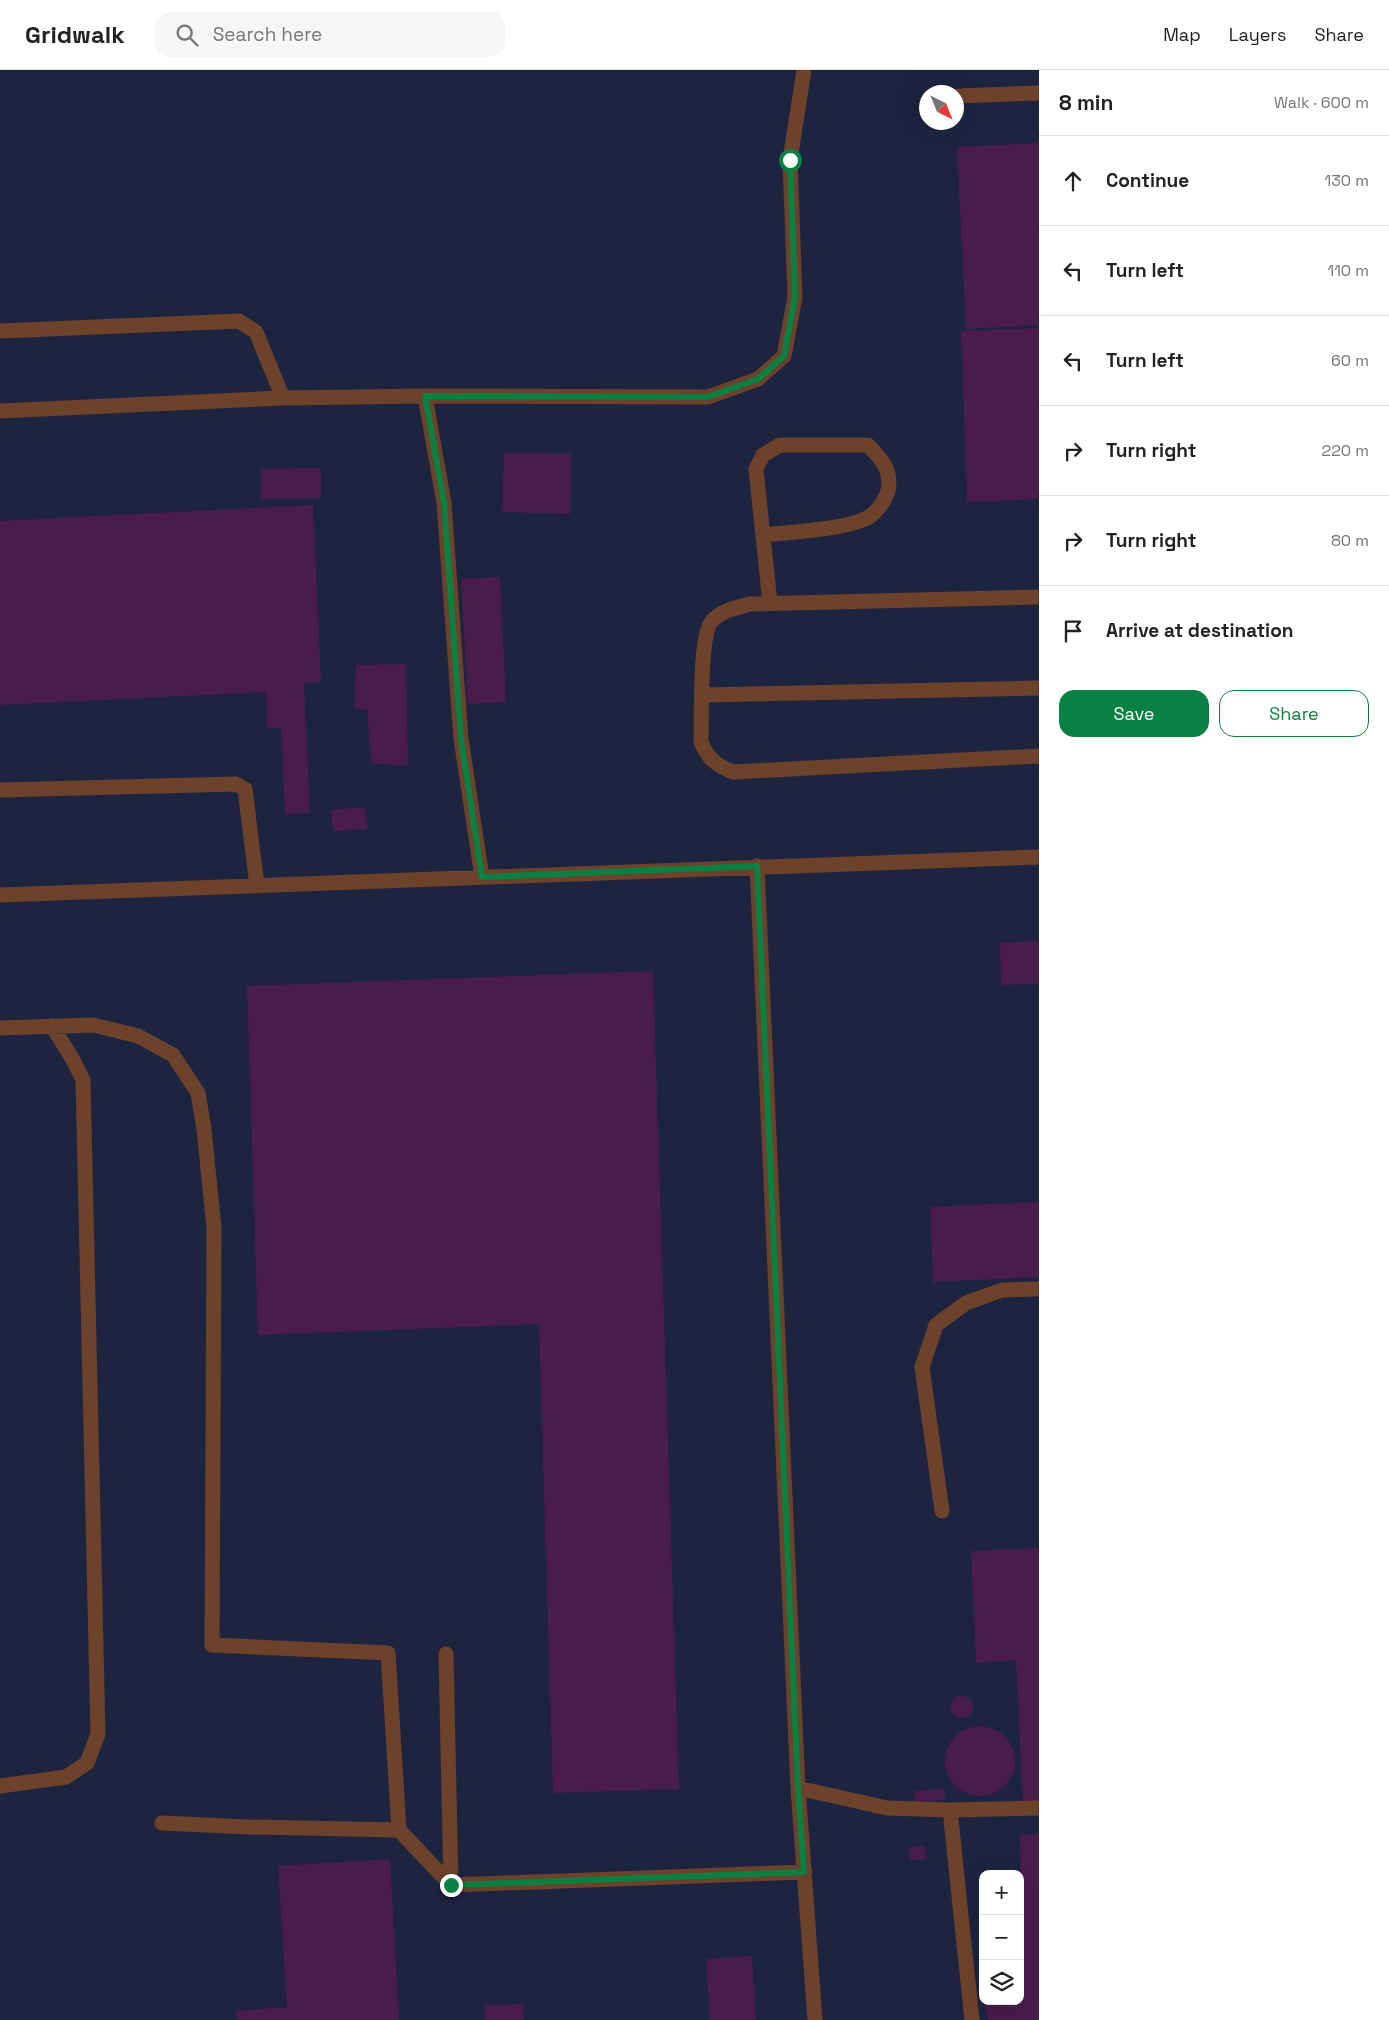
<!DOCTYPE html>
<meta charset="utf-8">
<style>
:root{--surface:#fff;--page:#f6f6f6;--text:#222;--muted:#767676;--line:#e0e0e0;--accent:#0b8043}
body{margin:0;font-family:"Space Grotesk",sans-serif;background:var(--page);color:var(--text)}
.controls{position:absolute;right:15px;bottom:15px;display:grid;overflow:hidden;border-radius:10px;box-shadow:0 5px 20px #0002}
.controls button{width:45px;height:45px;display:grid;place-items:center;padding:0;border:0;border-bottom:1px solid var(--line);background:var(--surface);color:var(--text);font:25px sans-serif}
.compass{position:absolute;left:919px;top:15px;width:45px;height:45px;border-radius:50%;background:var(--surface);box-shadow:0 5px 20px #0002;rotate:137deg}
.stop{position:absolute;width:15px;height:15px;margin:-11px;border:4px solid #0b8043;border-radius:50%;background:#fff}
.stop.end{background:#0b8043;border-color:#fff;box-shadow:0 1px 5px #0008}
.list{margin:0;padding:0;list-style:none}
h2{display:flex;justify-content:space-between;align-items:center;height:65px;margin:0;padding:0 20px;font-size:21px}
h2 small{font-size:16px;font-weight:400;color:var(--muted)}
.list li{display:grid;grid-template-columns:32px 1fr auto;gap:15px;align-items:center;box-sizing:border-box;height:90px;padding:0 20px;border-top:1px solid var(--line)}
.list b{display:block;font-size:19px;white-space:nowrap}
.list em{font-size:16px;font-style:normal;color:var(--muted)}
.actions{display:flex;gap:10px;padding:15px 20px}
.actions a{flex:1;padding:11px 0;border:1px solid var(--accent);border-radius:15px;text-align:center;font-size:18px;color:var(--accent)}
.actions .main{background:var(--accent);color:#fff}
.icon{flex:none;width:28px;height:28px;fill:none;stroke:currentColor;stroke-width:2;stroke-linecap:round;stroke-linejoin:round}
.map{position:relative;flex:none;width:1039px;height:1950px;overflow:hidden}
header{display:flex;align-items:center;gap:30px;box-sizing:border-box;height:70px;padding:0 25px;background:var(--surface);border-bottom:1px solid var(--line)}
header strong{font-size:24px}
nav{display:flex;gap:28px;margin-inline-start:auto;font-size:18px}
.search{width:350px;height:45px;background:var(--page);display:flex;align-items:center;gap:12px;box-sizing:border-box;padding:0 18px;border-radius:15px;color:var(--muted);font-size:19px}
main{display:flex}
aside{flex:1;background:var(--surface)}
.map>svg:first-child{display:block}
.built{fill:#1d2440;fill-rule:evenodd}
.building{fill:#491c4b}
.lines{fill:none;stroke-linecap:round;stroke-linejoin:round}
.minor{stroke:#6d422b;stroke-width:15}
.route{stroke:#0b8043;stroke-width:6}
</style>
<header>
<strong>Gridwalk</strong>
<div class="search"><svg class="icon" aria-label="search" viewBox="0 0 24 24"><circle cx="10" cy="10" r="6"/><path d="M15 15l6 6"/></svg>Search here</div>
<nav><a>Map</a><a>Layers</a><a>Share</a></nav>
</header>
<main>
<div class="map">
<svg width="1039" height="1950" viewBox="0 0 1039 1950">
<rect width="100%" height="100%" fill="#161b32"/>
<path class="built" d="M0 0H1039V1950H0ZM926 22H956V52H926ZM983 1804H1020V1931H983Z"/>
<path class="building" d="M1039 73V255L966 259 957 77Z
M1039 258V429L967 432 961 261Z
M504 383 571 384 570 444 502 442Z
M321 398V428L261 429V399Z
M313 435 321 612 304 613 310 743 285 744 281 658H267L266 622 0 635V451Z
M500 507 506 632 468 634 461 509Z
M406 594 408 696 371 693 367 640 354 638 356 595Z
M365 737 367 759 333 761 331 740Z
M1039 871V914L1001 915 1000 873Z
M653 901 679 1719 553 1723 539 1254 258 1265 247 916Z
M1039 1132V1207L933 1212 930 1137Z
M1039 1478V1735L1023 1736 1016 1590 976 1593 971 1481Z
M951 1637a11 11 0 1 1 22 0a11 11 0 1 1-22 0Z
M945 1691a35 35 0 1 1 70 0a35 35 0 1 1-70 0Z
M944 1719 945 1730 915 1732 914 1721Z
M1039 1764V1950H988L985 1931H1020V1901H1023L1020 1765Z
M925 1776 926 1789 910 1790 909 1777Z
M390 1789 399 1950H237L236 1941 287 1937 278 1796Z
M752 1886 756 1950H710L706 1889Z
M523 1934 524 1950H485V1936Z"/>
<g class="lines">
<path class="minor" d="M958 26 1039 23
M0 261 239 251 256 262 283 328
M425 326 708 327 758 309 784 286 795 227 790 90 804 0
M0 341 283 328 425 326 444 433 461 669 482 807
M763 465C791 462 840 460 865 449 875 445 885 431 888 421 892 399 882 390 868 375H780L763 385 756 399 770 533
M1039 527 750 534C736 538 722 540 712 551 699 564 702 650 701 672 708 689 716 695 733 702L1039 686
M703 625 1039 618
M0 720 236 714 245 719 257 816
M757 796 798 1718 815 1950
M0 825 1039 787
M0 958 93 955 138 966 173 985 198 1023 204 1059 214 1158 212 1575 388 1583 399 1760
M942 1441 922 1297 936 1255 966 1233 1002 1220 1039 1219
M446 1584 451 1815
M0 1716 66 1707 87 1693 98 1664 83 1010 72 988 52 956
M798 1718 887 1738 950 1740 1039 1738
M950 1740 972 1950
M162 1753 248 1757 399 1760 451 1815 805 1802"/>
</g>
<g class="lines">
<path class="route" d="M451 1815 804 1802 798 1718 757 796 482 807 461 669 444 433 425 326 708 327 758 309 784 286 795 227 790 90"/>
</g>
</svg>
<div class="controls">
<button>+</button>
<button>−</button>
<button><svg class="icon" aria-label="layers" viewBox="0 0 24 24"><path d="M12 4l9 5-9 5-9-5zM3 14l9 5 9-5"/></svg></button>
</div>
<svg class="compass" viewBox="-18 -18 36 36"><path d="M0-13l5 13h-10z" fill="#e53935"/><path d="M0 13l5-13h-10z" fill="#767676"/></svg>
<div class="stop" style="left:790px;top:90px"></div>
<div class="stop end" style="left:451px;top:1815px"></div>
</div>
<aside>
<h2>8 min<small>Walk · 600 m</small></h2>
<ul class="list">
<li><svg class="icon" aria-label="ahead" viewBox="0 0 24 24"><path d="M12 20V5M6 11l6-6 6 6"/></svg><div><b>Continue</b></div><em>130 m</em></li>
<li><svg class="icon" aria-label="left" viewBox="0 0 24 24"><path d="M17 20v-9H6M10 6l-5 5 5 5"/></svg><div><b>Turn left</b></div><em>110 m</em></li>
<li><svg class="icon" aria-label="left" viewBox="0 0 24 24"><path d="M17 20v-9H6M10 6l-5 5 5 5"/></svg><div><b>Turn left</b></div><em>60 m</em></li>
<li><svg class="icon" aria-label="right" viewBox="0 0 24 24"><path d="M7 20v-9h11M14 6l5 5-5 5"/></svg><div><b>Turn right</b></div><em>220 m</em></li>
<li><svg class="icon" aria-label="right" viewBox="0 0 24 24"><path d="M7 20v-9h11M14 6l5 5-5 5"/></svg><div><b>Turn right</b></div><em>80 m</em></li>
<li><svg class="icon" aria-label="arrive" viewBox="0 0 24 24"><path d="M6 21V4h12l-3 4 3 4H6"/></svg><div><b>Arrive at destination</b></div></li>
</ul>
<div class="actions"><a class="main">Save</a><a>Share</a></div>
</aside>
</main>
